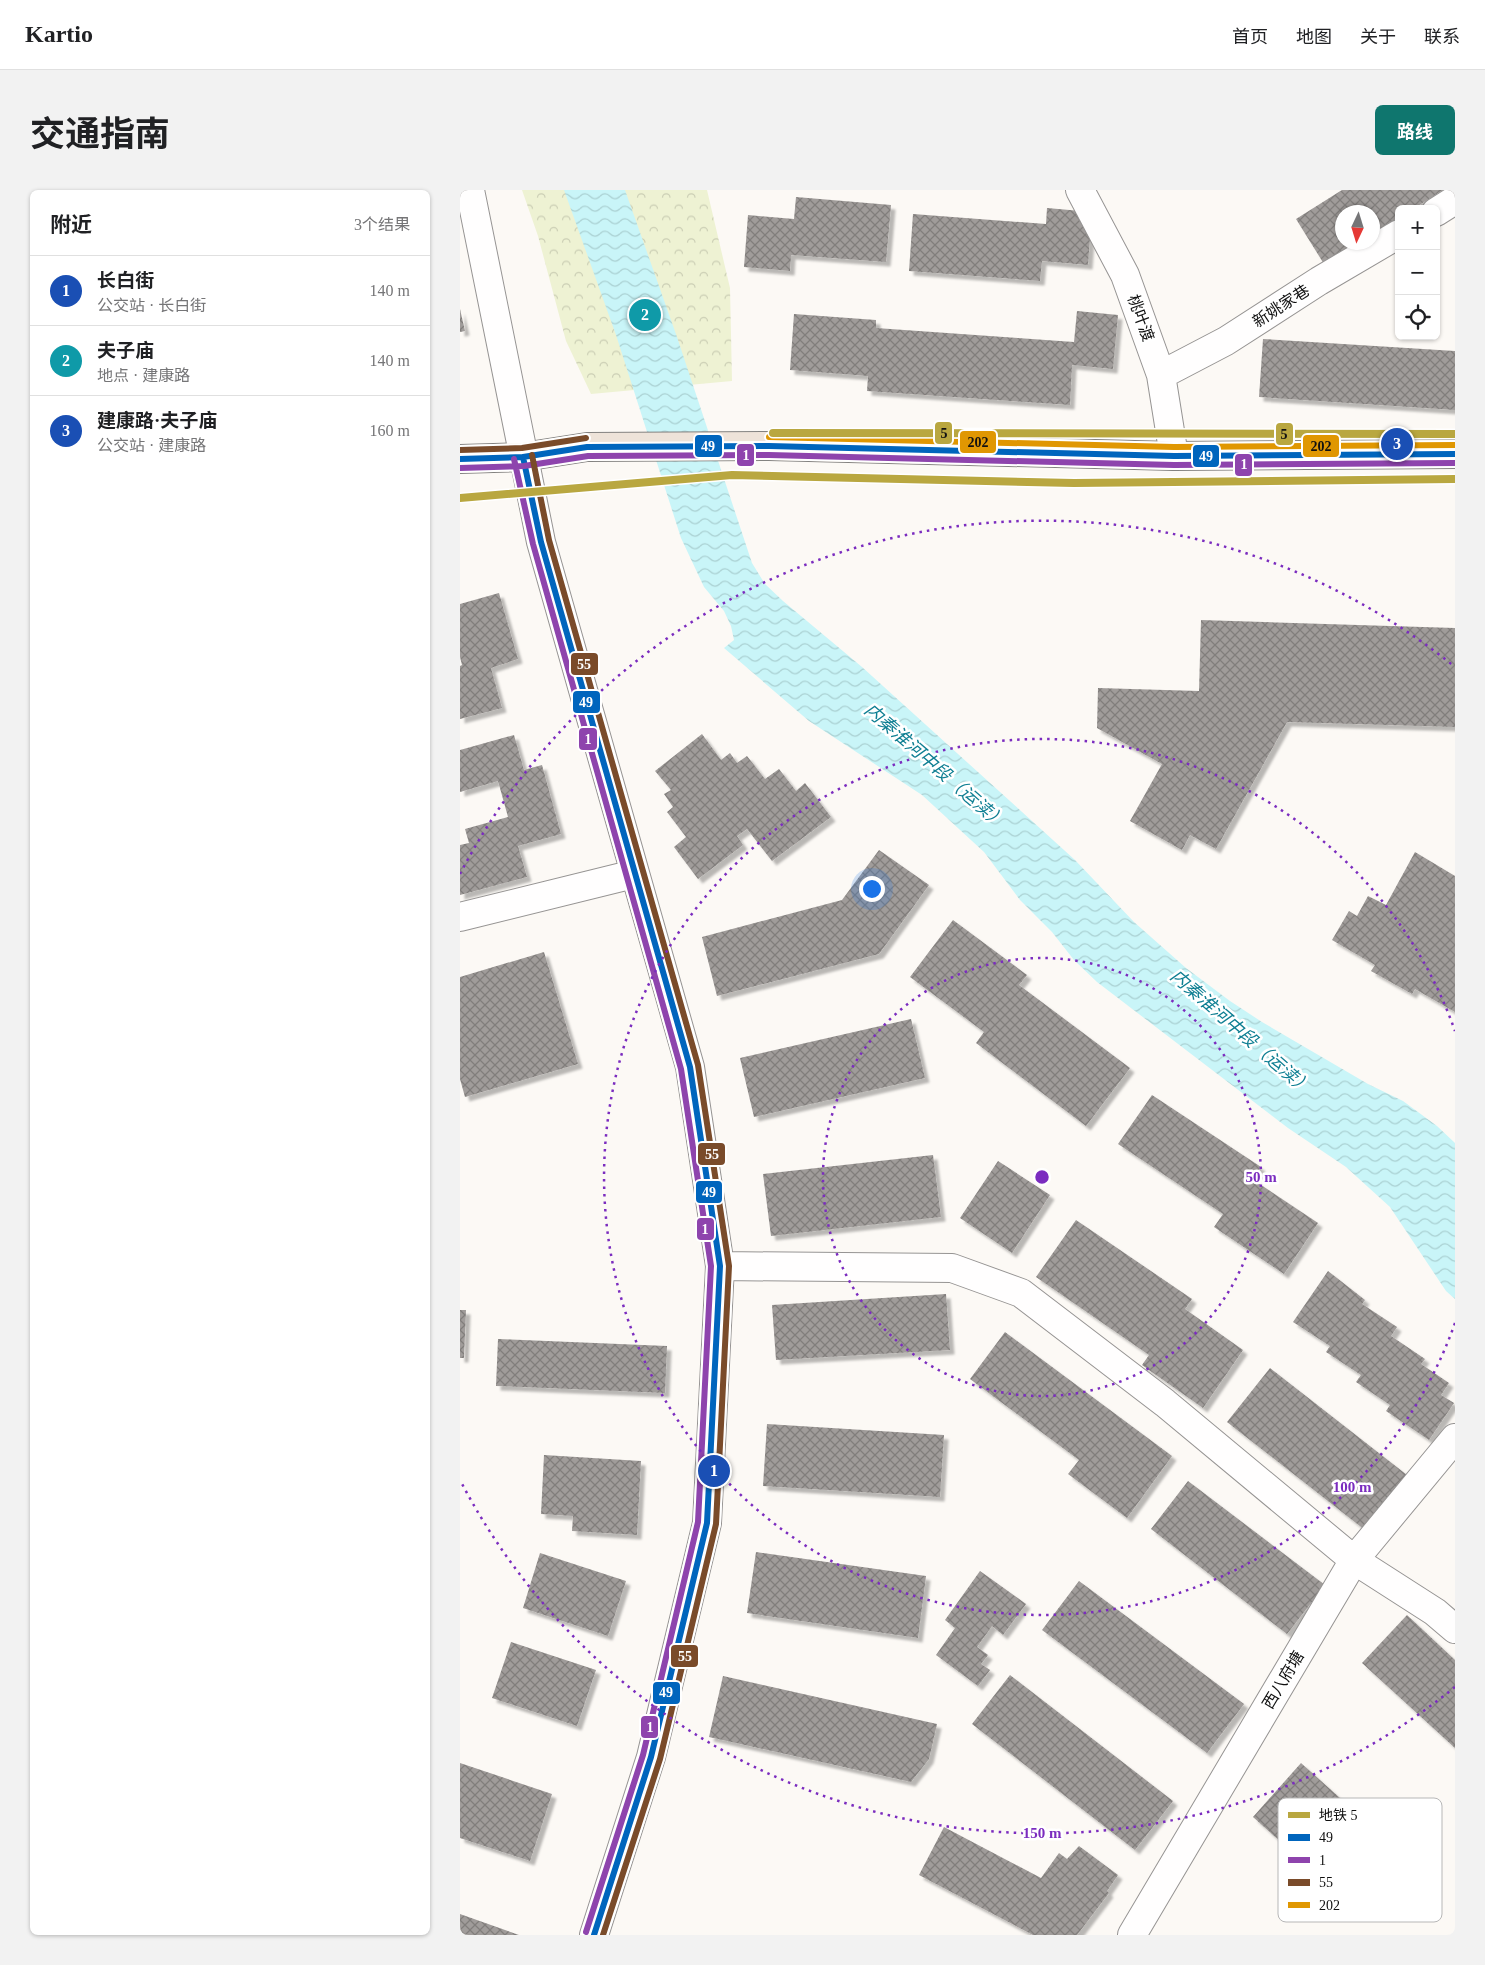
<!DOCTYPE html>
<html lang="zh">
<meta charset="utf-8">
<style>
:root{--surface:#fff;--page:#f2f2f2;--text:#202124;--muted:#757577;--line:#e0e0e0;--accent:#0f766e}
body{margin:0;font-family:"Times New Roman","Noto Sans SC",serif;background:var(--page);color:var(--text)}
.controls{position:absolute;right:15px;top:15px;display:grid;overflow:hidden;border-radius:8px;box-shadow:0 1px 4px #0004}
.controls button{width:45px;height:45px;display:grid;place-items:center;padding:0;border:0;border-bottom:1px solid var(--line);background:var(--surface);color:var(--text);font:25px sans-serif}
.compass{position:absolute;left:875px;top:15px;width:45px;height:45px;border-radius:50%;background:var(--surface);box-shadow:0 1px 4px #0004;rotate:184deg}
.you{position:absolute;left:411px;top:698px;width:18px;height:18px;margin:-12px;border:4px solid #fff;border-radius:50%;background:#1a73e8;box-shadow:0 0 0 8px #1a73e833}
.badge{display:grid;place-items:center;width:32px;height:32px;border-radius:50%;background:var(--accent);color:#fff;font-size:16px;font-weight:700}
.pin{position:absolute;translate:-50% -50%;border:2px solid #fff;box-shadow:0 1px 5px #0006}
.list{margin:0;padding:0;list-style:none}
h2{display:flex;justify-content:space-between;align-items:center;height:65px;margin:0;padding:0 20px;font-size:21px}
h2 small{font-size:16px;font-weight:400;color:var(--muted)}
.list li{display:grid;grid-template-columns:32px 1fr auto;gap:15px;align-items:center;box-sizing:border-box;height:70px;padding:0 20px;border-top:1px solid var(--line)}
.list b{display:block;font-size:19px;white-space:nowrap}
.list p{margin:0;font-size:16px;white-space:nowrap;color:var(--muted)}
.list em{font-size:16px;font-style:normal;color:var(--muted)}
.icon{flex:none;width:28px;height:28px;fill:none;stroke:currentColor;stroke-width:2;stroke-linecap:round;stroke-linejoin:round}
.map{position:relative;flex:none;width:995px;height:1745px;overflow:hidden;border-radius:8px}
header{display:flex;align-items:center;gap:30px;box-sizing:border-box;height:70px;padding:0 25px;background:var(--surface);border-bottom:1px solid var(--line)}
header strong{font-size:24px}
nav{display:flex;gap:28px;margin-inline-start:auto;font-size:18px}
.intro{display:flex;align-items:center;justify-content:space-between;box-sizing:border-box;height:120px;padding:0 30px}
h1{margin:0;font-size:35px}
.button{padding:12px 22px;border-radius:8px;background:var(--accent);color:#fff;font-size:18px;font-weight:700}
main{display:flex;gap:30px;padding:0 30px}
aside{flex:1;background:var(--surface);border-radius:8px;box-shadow:0 1px 4px #0004}
.map>svg:first-child{display:block}
.park{fill:url(#park-crowns)}
.water{fill:url(#water-waves)}
.building{fill:url(#building-cross-hatch);filter:url(#shadow)}
.lines{fill:none;stroke-linecap:round;stroke-linejoin:round}
.minor-casing{stroke:#969493;stroke-width:30}
.major-casing{stroke:#838280;stroke-width:30}
.minor{stroke:#fffefe;stroke-width:28}
.major{stroke:#eee3d9;stroke-width:28}
.bus-1-casing{stroke:#fff;stroke-width:10}
.bus-2-casing{stroke:#fff;stroke-width:10}
.bus-3-casing{stroke:#fff;stroke-width:10}
.bus-4-casing{stroke:#fff;stroke-width:10}
.bus-1{stroke:#0065bd;stroke-width:6}
.bus-2{stroke:#8e44ad;stroke-width:6}
.bus-3{stroke:#7a4b2a;stroke-width:6}
.bus-4{stroke:#e09702;stroke-width:6}
.metro-1-casing{stroke:#fff;stroke-width:11}
.metro-1{stroke:#b9a740;stroke-width:8}
.ring{fill:none;stroke:#7b2cbf;stroke-width:2.5;stroke-dasharray:2.5 5}
.labels{text-anchor:middle;dominant-baseline:central;stroke-width:5;stroke-linejoin:round;paint-order:stroke}
.street-label{font-size:16px;fill:#0f0f0f;stroke:#fff}
.water-label{font-size:18px;font-style:italic;fill:#0f7f93;stroke:#fff}
.key{fill:#fff;stroke:#b7b7b7;stroke-width:1}
.key-label{font-size:14px;fill:#0f0f0f}
.centre{fill:#7b2cbf;stroke:#fff;stroke-width:2.5}
.ring-label{font-size:15px;text-anchor:middle;font-weight:bold;fill:#7b2cbf;stroke:#fff;stroke-width:5;stroke-linejoin:round;paint-order:stroke}
.line-badge{stroke:#fff;stroke-width:2}
.badge-label{font-size:14px;text-anchor:middle;font-weight:bold;fill:#fff}
.pale-badge-label{font-size:14px;text-anchor:middle;font-weight:bold;fill:#111}
</style>
<header>
<strong>Kartio</strong>
<nav><a>首页</a><a>地图</a><a>关于</a><a>联系</a></nav>
</header>
<div class="intro"><h1>交通指南</h1><a class="button">路线</a></div>
<main>
<aside>
<h2>附近<small>3个结果</small></h2>
<ul class="list">
<li><span class="badge" style="background:#1a4fb4">1</span><div><b>长白街</b><p>公交站 · 长白街</p></div><em>140 m</em></li>
<li><span class="badge" style="background:#0f9aa8">2</span><div><b>夫子庙</b><p>地点 · 建康路</p></div><em>140 m</em></li>
<li><span class="badge" style="background:#1a4fb4">3</span><div><b>建康路·夫子庙</b><p>公交站 · 建康路</p></div><em>160 m</em></li>
</ul>
</aside>
<div class="map">
<svg width="995" height="1745" viewBox="0 0 995 1745">
<defs>
<pattern id="park-crowns" width="20" height="18" patternUnits="userSpaceOnUse" patternTransform="scale(1.25)"><rect width="20" height="18" fill="#eef2d3"/><path d="M2 6a3 3 0 1 1 6 0M12 15a3 3 0 1 1 6 0" fill="none" stroke="#cbceb4"/></pattern>
<pattern id="water-waves" width="16" height="10" patternUnits="userSpaceOnUse" patternTransform="scale(1.25)"><rect width="16" height="10" fill="#c9f5f8"/><path d="M0 5q4-4 8 0t8 0" fill="none" stroke="#abd1d3"/></pattern>
<pattern id="building-cross-hatch" width="8" height="8" patternUnits="userSpaceOnUse" patternTransform="scale(1.25)"><rect width="8" height="8" fill="#a09c9a"/><path d="M0 0l8 8M0 8l8-8" fill="none" stroke="#817e7c"/></pattern>
<filter id="shadow"><feDropShadow dx="4.5" dy="4.5" stdDeviation="1" flood-color="#0004"/></filter>
</defs>
<rect width="100%" height="100%" fill="#fcf9f5"/>
<path class="park" d="M62 0H247L270 98 272 191 131 204 106 151 78 46Z"/>
<path class="water" d="M104 0H165L217 147 292 373 305 394 323 411 402 477 615 670 674 732 726 778 770 811 802 832 908 894 943 911 977 936 995 953V1109L986 1101 930 1017 886 977 828 938 637 792 614 770 592 742 560 710 524 662 462 605 349 531 264 458 274 450 271 436 264 421 244 397 221 348 156 145Z"/>
<path class="building" d="M882 0H983L953 19H939V27L912 44V22H882V52H899L864 74 836 29Z
M336 7 431 15 426 72 331 65 330 81 284 77 288 25 334 29Z
M587 18 632 22 628 75 582 71 580 91 449 81 453 24 586 34Z
M0 119 5 141 0 142Z
M617 121 658 125 653 179 612 175 610 215 407 201 408 186 330 180 334 124 416 130V138L614 152Z
M803 149 995 161V220L799 207Z
M39 403 58 469 31 478 42 518 0 529V476L2 475 0 467V414Z
M741 430 995 438V537L827 532 756 659 730 645 722 660 670 631 702 574 637 538 638 498 739 501Z
M242 544 261 570 270 563 277 573 287 566 305 589 319 579 336 601 345 593 371 627 312 671 287 639 277 646 283 655 238 689 214 657 226 647 207 622 213 617 204 604 211 600 195 581Z
M54 545 64 580 82 575 101 644 58 656 67 687 0 705V655L9 653 5 639 48 627 38 591 0 602V560Z
M419 660 469 695 419 764 257 806 242 747 382 710Z
M955 662 995 686V822L955 799 952 804 911 781 915 775 872 750 889 721 897 726 908 706 926 715Z
M493 730 567 785 559 795 670 878 626 936 516 853 524 842 450 787Z
M84 762 118 874 5 907 0 889V787Z
M451 829 465 888 294 927 280 868Z
M692 905 801 977 792 989 858 1033 824 1084 754 1037 763 1024 658 954Z
M473 965 481 1027 311 1046 303 984Z
M538 971 590 1005 552 1063 500 1028Z
M616 1030 732 1109 725 1119 783 1160 743 1218 682 1175 689 1165 576 1087Z
M868 1081 905 1110 902 1114 937 1137 931 1146 965 1169 961 1174 989 1193 981 1205 994 1213 969 1250 926 1221 930 1215 896 1192 901 1185 866 1162 870 1156 833 1132Z
M486 1104 490 1160 316 1170 312 1115Z
M0 1120H6L4 1168H0Z
M545 1142 712 1266 667 1328 608 1284 619 1270 510 1189Z
M38 1149 207 1156 205 1203 36 1196Z
M810 1178 947 1285 905 1340 767 1232Z
M307 1234 484 1245 480 1307 303 1296Z
M84 1265 181 1271 177 1345 112 1341 113 1326 81 1324Z
M728 1291 865 1395 827 1444 691 1339Z
M296 1362 466 1386 458 1448 287 1423Z
M80 1363 166 1391 148 1446 63 1418Z
M520 1381 566 1414 543 1445 532 1436 517 1457 528 1465 521 1474 530 1480 518 1496 476 1465 495 1438 485 1430Z
M619 1391 784 1514 747 1563 582 1440Z
M947 1425 995 1470V1558L902 1473Z
M51 1452 136 1480 117 1536 32 1508Z
M550 1485 713 1611 675 1660 512 1534Z
M263 1486 477 1534 469 1569 451 1592 249 1547Z
M0 1573 92 1604 70 1671 0 1648Z
M841 1573 948 1669 900 1723 793 1627Z
M484 1637 581 1688 599 1663 607 1669 619 1656 658 1685 647 1701 649 1703 617 1745H573L459 1685Z
M0 1724 59 1745H0Z"/>
<g class="lines">
<defs>
<path id="minor" d="M10 0 81 352 230 877 260 1076 247 1333 191 1567 134 1745
M620 0 665 85 701 185 714 266
M976 22 995 10
M701 185 766 151 859 91 939 44
M0 727 174 684
M260 1076 492 1078 561 1103 705 1213 894 1370 975 1422 995 1439
M672 1745 894 1370 995 1248"/>
<path id="major" d="M0 269 63 267 127 257 309 256 714 266 995 264"/>
</defs>
<use href="#minor" class="minor-casing"/>
<use href="#major" class="major-casing"/>
<use href="#minor" class="minor"/>
<use href="#major" class="major"/>
<defs>
<path id="bus-1" d="M63 267 81 352 230 877 260 1076 247 1333 191 1567 134 1745
M0 269 63 267 127 257 309 256 714 266 995 264"/>
<path id="bus-2" d="M54 269 73 354 221 879 251 1076 238 1332 183 1565 126 1742
M0 278 64 276 128 266 309 265 714 275 995 273"/>
<path id="bus-3" d="M0 260 62 258 126 248
M72 265 89 350 238 875 269 1076 256 1334 200 1569 143 1745"/>
<path id="bus-4" d="M309 247 714 257 995 255"/>
</defs>
<use href="#bus-1" class="bus-1-casing"/>
<use href="#bus-2" class="bus-2-casing"/>
<use href="#bus-3" class="bus-3-casing"/>
<use href="#bus-4" class="bus-4-casing"/>
<use href="#bus-1" class="bus-1"/>
<use href="#bus-2" class="bus-2"/>
<use href="#bus-3" class="bus-3"/>
<use href="#bus-4" class="bus-4"/>
<defs>
<path id="metro-1" d="M313 243 995 244
M0 308 272 285 614 293 995 289"/>
</defs>
<use href="#metro-1" class="metro-1-casing"/>
<use href="#metro-1" class="metro-1"/>
</g>
<g class="ring">
<circle cx="582" cy="987" r="219"/>
<path d="M995 1133A438 438 0 1 1 995 841"/>
<path d="M995 1497A656 656 0 0 1 0 1290M0 684A656 656 0 0 1 995 477"/>
</g>
<g class="labels">
<g class="street-label">
<text transform="translate(821 116) rotate(-33)">新姚家巷</text>
<text transform="translate(681 128) rotate(70)">桃叶渡</text>
<text transform="translate(823 1490) rotate(-59)">西八府塘</text>
</g>
<g class="water-label">
<text transform="translate(475 576) rotate(41)">内秦淮河中段（运渎）</text>
<text transform="translate(781 842) rotate(41)">内秦淮河中段（运渎）</text>
</g>
</g>
<rect x="818" y="1608" width="164" height="124" rx="8" class="key"/>
<rect x="828" y="1622" width="22" height="6" fill="#b9a740"/>
<rect x="828" y="1644" width="22" height="7" fill="#0065bd"/>
<rect x="828" y="1667" width="22" height="6" fill="#8e44ad"/>
<rect x="828" y="1689" width="22" height="7" fill="#7a4b2a"/>
<rect x="828" y="1712" width="22" height="6" fill="#e09702"/>
<g class="key-label">
<text x="859" y="1630">地铁 5</text>
<text x="859" y="1652">49</text>
<text x="859" y="1675">1</text>
<text x="859" y="1697">55</text>
<text x="859" y="1720">202</text>
</g>
<circle cx="582" cy="987" r="8" class="centre"/>
<g class="ring-label">
<text x="801" y="992">50 m</text>
<text x="892" y="1302">100 m</text>
<text x="582" y="1648">150 m</text>
</g>
<g class="line-badge">
<rect x="474" y="231" width="19" height="24" rx="5" fill="#b9a740"/>
<rect x="815" y="232" width="19" height="24" rx="5" fill="#b9a740"/>
<rect x="499" y="240" width="38" height="24" rx="5" fill="#e09702"/>
<rect x="842" y="244" width="38" height="24" rx="5" fill="#e09702"/>
<rect x="234" y="244" width="29" height="24" rx="5" fill="#0065bd"/>
<rect x="276" y="253" width="19" height="24" rx="5" fill="#8e44ad"/>
<rect x="732" y="254" width="28" height="24" rx="5" fill="#0065bd"/>
<rect x="774" y="263" width="19" height="24" rx="5" fill="#8e44ad"/>
<rect x="110" y="462" width="29" height="24" rx="5" fill="#7a4b2a"/>
<rect x="112" y="500" width="29" height="24" rx="5" fill="#0065bd"/>
<rect x="118" y="537" width="20" height="24" rx="5" fill="#8e44ad"/>
<rect x="237" y="952" width="29" height="24" rx="5" fill="#7a4b2a"/>
<rect x="235" y="990" width="28" height="24" rx="5" fill="#0065bd"/>
<rect x="236" y="1027" width="19" height="24" rx="5" fill="#8e44ad"/>
<rect x="210" y="1454" width="29" height="24" rx="5" fill="#7a4b2a"/>
<rect x="192" y="1491" width="29" height="24" rx="5" fill="#0065bd"/>
<rect x="180" y="1525" width="19" height="24" rx="5" fill="#8e44ad"/>
</g>
<g class="badge-label">
<text x="248" y="261">49</text>
<text x="286" y="270">1</text>
<text x="746" y="271">49</text>
<text x="784" y="279">1</text>
<text x="124" y="479">55</text>
<text x="126" y="517">49</text>
<text x="128" y="554">1</text>
<text x="252" y="969">55</text>
<text x="249" y="1007">49</text>
<text x="245" y="1044">1</text>
<text x="225" y="1471">55</text>
<text x="206" y="1507">49</text>
<text x="190" y="1542">1</text>
</g>
<g class="pale-badge-label">
<text x="484" y="248">5</text>
<text x="824" y="249">5</text>
<text x="518" y="257">202</text>
<text x="861" y="261">202</text>
</g>
</svg>
<div class="controls">
<button>+</button>
<button>−</button>
<button><svg class="icon" aria-label="locate" viewBox="0 0 24 24"><circle cx="12" cy="12" r="6"/><path d="M12 2v4M12 18v4M2 12h4M18 12h4"/></svg></button>
</div>
<svg class="compass" viewBox="-18 -18 36 36"><path d="M0-13l5 13h-10z" fill="#e53935"/><path d="M0 13l5-13h-10z" fill="#757577"/></svg>
<div class="you"></div>
<div class="pin badge" style="left:254px;top:1281px;background:#1a4fb4">1</div>
<div class="pin badge" style="left:185px;top:125px;background:#0f9aa8">2</div>
<div class="pin badge" style="left:937px;top:254px;background:#1a4fb4">3</div>
</div>
</main>
